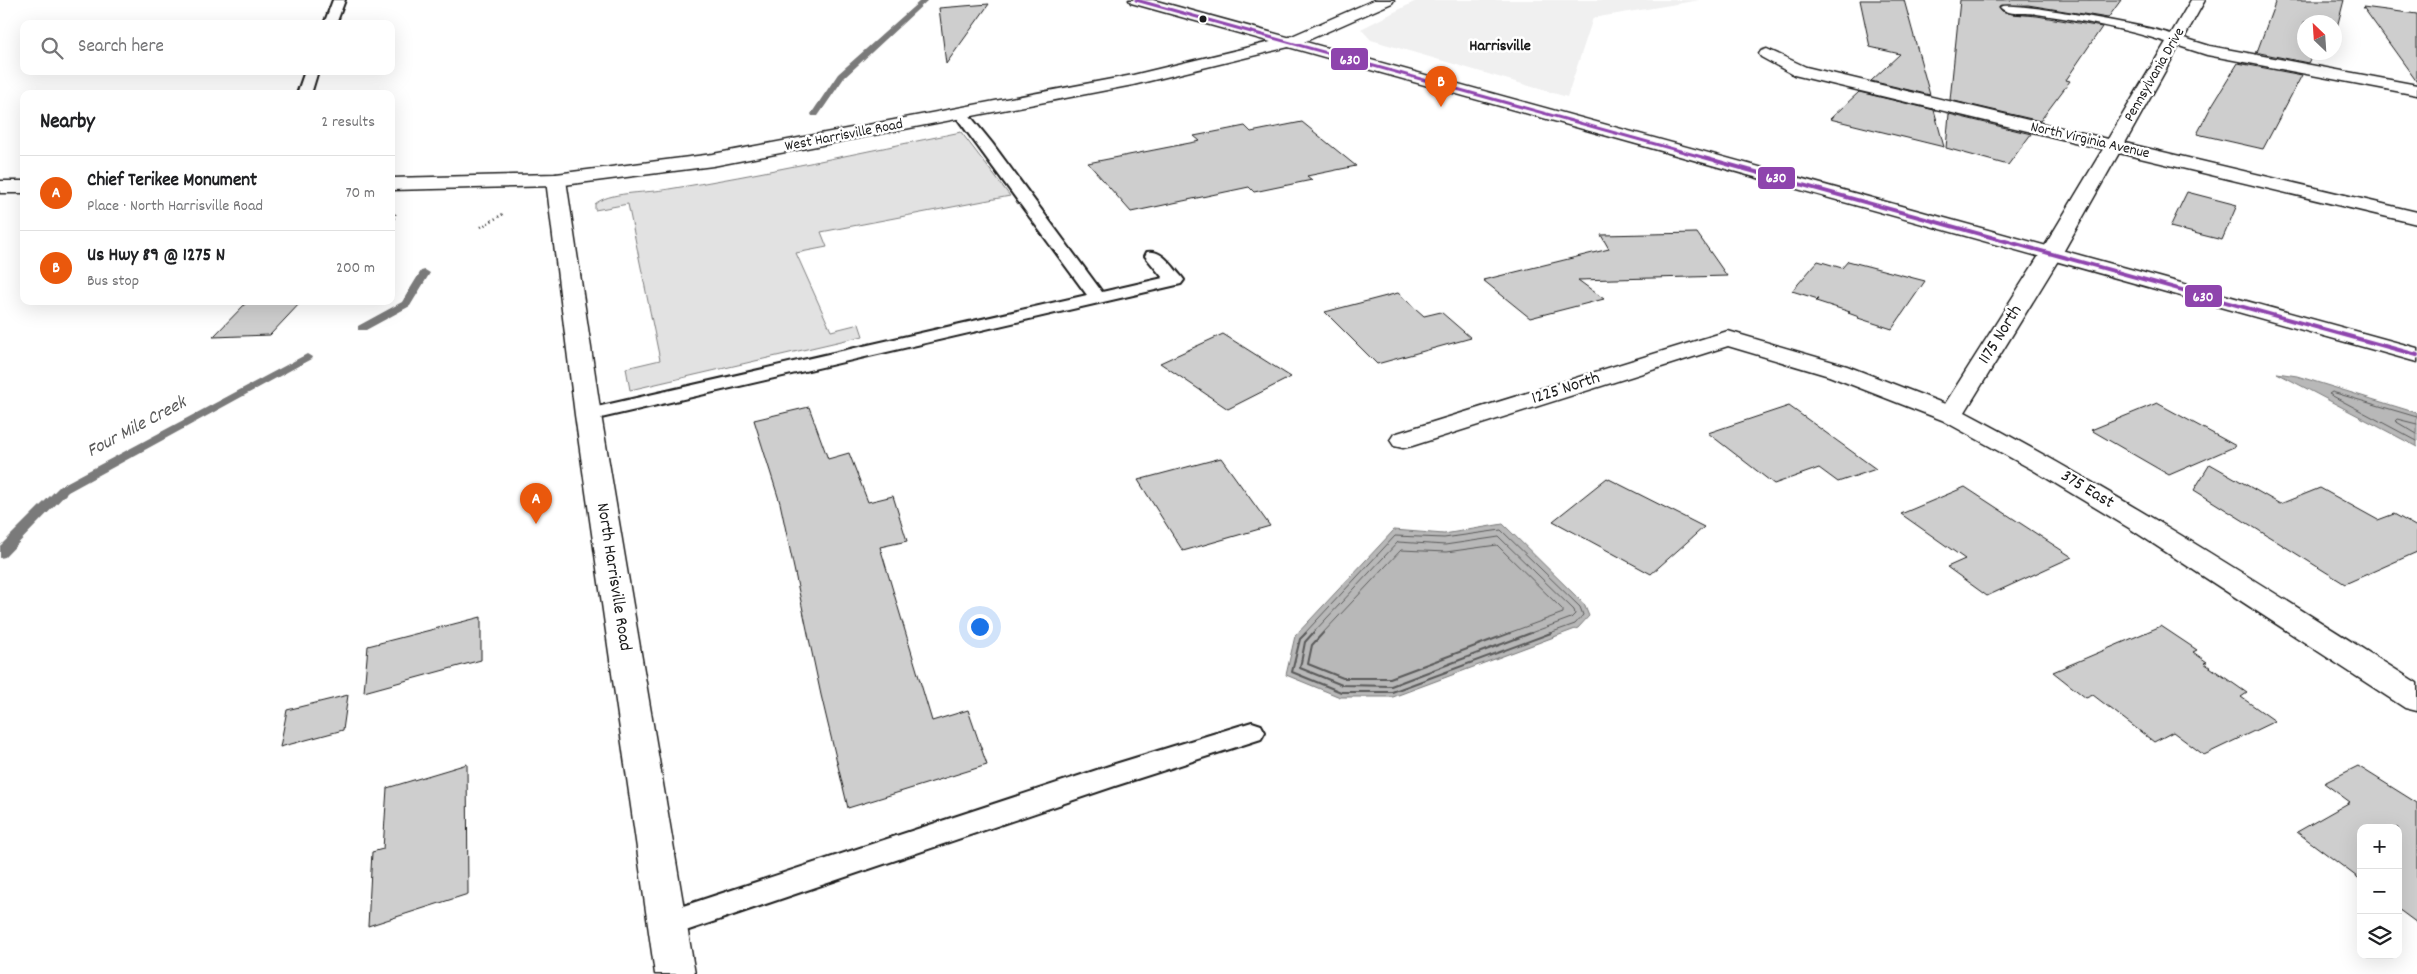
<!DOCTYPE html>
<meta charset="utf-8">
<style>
:root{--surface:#fff;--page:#f2f2f2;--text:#202124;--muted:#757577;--line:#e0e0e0;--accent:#ea580c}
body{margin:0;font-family:Dekko,sans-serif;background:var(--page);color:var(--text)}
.controls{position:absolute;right:15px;bottom:15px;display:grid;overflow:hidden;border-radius:10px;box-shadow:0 5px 20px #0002}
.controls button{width:45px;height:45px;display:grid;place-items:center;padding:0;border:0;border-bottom:1px solid var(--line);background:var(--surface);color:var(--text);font:25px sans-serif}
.compass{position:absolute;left:2297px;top:15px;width:45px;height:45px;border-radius:50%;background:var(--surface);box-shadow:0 5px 20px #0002;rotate:335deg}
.you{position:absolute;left:979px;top:626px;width:18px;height:18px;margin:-12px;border:4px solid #fff;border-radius:50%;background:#1a73e8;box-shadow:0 0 0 8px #1a73e833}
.badge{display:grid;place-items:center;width:32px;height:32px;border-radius:50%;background:var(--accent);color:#fff;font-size:16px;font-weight:700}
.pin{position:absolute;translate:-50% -41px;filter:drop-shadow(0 1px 2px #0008)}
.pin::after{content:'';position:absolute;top:26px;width:18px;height:15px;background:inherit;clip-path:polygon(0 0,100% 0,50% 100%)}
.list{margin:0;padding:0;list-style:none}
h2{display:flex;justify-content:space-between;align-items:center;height:65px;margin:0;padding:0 20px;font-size:21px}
h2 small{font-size:16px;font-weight:400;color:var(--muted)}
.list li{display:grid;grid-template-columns:32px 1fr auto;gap:15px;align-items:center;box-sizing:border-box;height:75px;padding:0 20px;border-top:1px solid var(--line)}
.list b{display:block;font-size:19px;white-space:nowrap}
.list p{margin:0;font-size:16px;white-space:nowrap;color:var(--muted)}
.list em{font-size:16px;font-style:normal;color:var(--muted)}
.icon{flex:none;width:28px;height:28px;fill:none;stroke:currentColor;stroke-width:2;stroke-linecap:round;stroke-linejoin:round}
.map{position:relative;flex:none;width:2417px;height:974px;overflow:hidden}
.search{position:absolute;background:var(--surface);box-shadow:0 5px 20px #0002;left:20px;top:20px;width:375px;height:55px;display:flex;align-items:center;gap:12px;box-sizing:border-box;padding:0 18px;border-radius:10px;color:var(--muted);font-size:19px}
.panel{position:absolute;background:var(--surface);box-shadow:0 5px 20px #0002;left:20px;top:90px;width:375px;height:215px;border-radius:10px}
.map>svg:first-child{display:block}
.built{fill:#f0f0f0}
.green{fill:#e2e2e2;stroke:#7f7f7f}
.water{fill:#b8b8b8;stroke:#7a7a7a}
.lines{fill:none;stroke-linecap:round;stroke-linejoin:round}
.shore-far1{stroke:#5a5a5a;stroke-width:1}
.shore{stroke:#5a5a5a;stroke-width:2}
.stream{fill:#7a7a7a;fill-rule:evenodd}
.building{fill:#cecece;stroke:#1c1c1c}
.lane-casing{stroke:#1c1c1c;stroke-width:4}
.street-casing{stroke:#1c1c1c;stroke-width:3}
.secondary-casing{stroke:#1c1c1c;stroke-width:3}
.primary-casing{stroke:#1c1c1c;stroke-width:3}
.path{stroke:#1c1c1c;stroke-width:2.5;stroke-dasharray:1 3;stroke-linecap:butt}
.lane{fill:#fff;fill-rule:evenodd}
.street{fill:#fff;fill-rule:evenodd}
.secondary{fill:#fff;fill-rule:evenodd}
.primary{fill:#fff;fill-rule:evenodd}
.bus-1-far1-casing{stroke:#fff;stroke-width:5.5}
.bus-1-casing{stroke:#fff;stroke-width:7}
.bus-1-far1{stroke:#8e44ad;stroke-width:3}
.bus-1{stroke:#8e44ad;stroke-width:4}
.bus-dot{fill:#1c1c1c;stroke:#fff;stroke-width:2}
.labels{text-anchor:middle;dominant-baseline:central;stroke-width:5;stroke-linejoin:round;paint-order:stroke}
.far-street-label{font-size:15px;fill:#1c1c1c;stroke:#fff}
.far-quarter-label{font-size:16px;font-weight:bold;fill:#1c1c1c;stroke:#fff}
.street-label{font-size:18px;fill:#1c1c1c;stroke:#fff}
.water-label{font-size:19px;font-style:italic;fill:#5a5a5a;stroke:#fff}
.line-badge{stroke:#fff;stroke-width:2}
.badge-label{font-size:14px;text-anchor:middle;font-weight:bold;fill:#fff}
</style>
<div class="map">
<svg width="2417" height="974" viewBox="0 0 2417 974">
<rect width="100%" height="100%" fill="#fff"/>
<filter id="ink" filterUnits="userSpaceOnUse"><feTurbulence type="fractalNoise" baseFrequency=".02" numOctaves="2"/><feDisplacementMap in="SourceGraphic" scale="10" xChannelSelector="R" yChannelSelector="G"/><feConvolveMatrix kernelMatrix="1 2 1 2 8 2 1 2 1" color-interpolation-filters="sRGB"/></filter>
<g filter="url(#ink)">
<path class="built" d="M1418 0H1700L1593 18 1567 97 1371 40 1361 29Z"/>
<path class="green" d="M961 132 1010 196 821 232 827 247 796 253 831 331 859 324 863 336 630 390 626 368 660 360 628 204 595 210V204C609 192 644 193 663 190 763 174 862 152 961 132Z"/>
<path class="water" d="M2277 373 2297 376 2417 413V447Z
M1503 524 1584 604 1589 616 1578 628 1393 697H1340L1286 675 1295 636 1394 530 1444 534Z"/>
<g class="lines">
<path class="shore-far1" d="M2417 417 2332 392 2329 394 2417 441
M2417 424 2397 419 2395 421 2417 434
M1304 634 1395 536 1444 538 1501 530 1580 607 1583 615 1575 624 1547 634
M1312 634 1398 542 1445 545 1499 537 1574 610 1575 614 1571 618 1528 634
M1322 634 1401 550 1446 552 1497 545 1563 610V613L1506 634"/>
<path class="shore" d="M1306 633 1300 639 1292 672 1341 692H1392L1551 633
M1313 633 1305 642 1300 668 1342 685 1391 686 1531 633
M1323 633 1312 645 1308 664 1343 678H1390L1510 633"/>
<path class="stream" d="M921 0H928L844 78 818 116H812L811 114 838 74Z
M425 270 430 273 410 306 366 330H358V326L402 302 421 271Z
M307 354 312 357 311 359 68 492 5 557 0 558V546L60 486Z"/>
</g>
<path class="building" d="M1860 0H1904L1930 95 1871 81 1900 54 1870 47Z
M1960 0H2121L2108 18 2028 5 1999 6 2002 11 2012 14 2037 16 2102 27 2066 80 2070 81 2040 121 1950 100Z
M2276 0H2344L2334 39V22H2304V52H2314L2308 63 2255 52H2257Z
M989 4 946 64 939 8Z
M2363 7 2417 14V82Z
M2238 63 2302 75 2263 149 2197 134 2211 107Z
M1859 92 1934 110 1944 147 1830 119Z
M1949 114 2031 134 2008 165 1946 148Z
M1302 122 1356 166 1307 176 1312 180 1254 192 1249 187 1131 212 1088 163 1200 141 1194 136 1245 126 1251 132Z
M2187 192 2237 205 2222 240 2170 227Z
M1697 233 1727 276 1578 280 1604 299 1530 318 1483 280 1609 249 1601 235Z
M1818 261 1842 268 1848 261 1925 281 1892 329 1858 318 1859 317 1848 313 1850 312 1816 301 1818 299 1792 291Z
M1398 293 1424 316 1441 312 1471 338 1377 364 1325 312Z
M248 301H302L270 335 213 337Z
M1223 334 1291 377 1228 409 1160 363Z
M2157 403 2236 446 2169 475 2091 430Z
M1789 406 1876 469 1838 482 1819 468 1774 484 1708 433Z
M809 407 828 459 849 453 868 502 893 496 907 541 880 547 932 721 968 710 987 765 848 808 821 695 780 503 754 420Z
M1221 458 1270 526 1183 551 1138 480Z
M2210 464 2280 504 2320 488 2378 520 2394 514 2417 527V552L2345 584 2194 490Z
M1607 478 1704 527 1651 574 1553 521Z
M1965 487 2072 557 1987 596 1947 567 1965 559 1901 514Z
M481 617V660L364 692 368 646Z
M2161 626 2197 650 2193 652 2207 662 2204 663 2247 693 2241 697 2275 721 2204 755 2173 732 2154 742 2093 695 2086 698 2053 672Z
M348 695 343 730 280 747 287 710Z
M467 764 468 894 368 926 372 852 383 849 387 788Z
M2358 766 2417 803V923L2398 909V828H2361V880L2297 832 2350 802 2324 783Z"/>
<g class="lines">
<defs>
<path id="lane" d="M333 0H345L336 24H324Z
M305 71H318L311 94H297Z
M961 110 966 111 992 143 1102 292 1163 278 1145 256 1147 252C1162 249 1172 266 1181 276L1184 280 1181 284 588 421 581 419 578 415 581 411 588 409 1087 295 954 114Z
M1252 722 1261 725 1265 732 1261 739 1115 786 668 937 657 933 653 924 657 915 668 911 1112 765Z"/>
<path id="street" d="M1374 0H1394L1392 3 1297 45H1285L1283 42 1285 39Z
M2191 0H2205L2184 38 2210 46 2417 85V95L2207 55 2179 46 2125 143 2417 212V224L2119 153 2062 254 1965 412C2121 494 2268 589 2417 683V711L2405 708 2129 528 2033 470 1942 420 1829 376 1728 346 1412 446 1403 448 1394 446 1390 440 1394 434 1728 331 1847 366 1945 404 2040 254 2103 149 1794 75 1761 57 1759 54 1761 51 1767 49 1806 67 2108 139 2166 42C2125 29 2080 20 2037 14 2027 12 2007 16 2000 7 2010 0 2150 27 2171 34Z
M556 174 563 176 566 180 601 415 695 974H655L575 415 546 180 549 176Z"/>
<path id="secondary" d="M1291 37 1297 39 1299 42 1297 45 1133 85 713 166 556 186 391 190V178L556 174 713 154 1133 75Z
M0 181H24V193H0Z"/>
<path id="primary" d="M1129 0H1153L2417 348V362L1131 3Z"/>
</defs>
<use href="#lane" class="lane-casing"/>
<use href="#street" class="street-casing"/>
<use href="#secondary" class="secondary-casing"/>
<use href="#primary" class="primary-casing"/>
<path class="path" d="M391 226 396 212
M481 227 505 213"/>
<use href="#lane" class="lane"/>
<use href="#street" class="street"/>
<use href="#secondary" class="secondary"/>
<use href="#primary" class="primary"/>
<defs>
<path id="bus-1-far1" d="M1136 0 1720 162"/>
<path id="bus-1" d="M1716 161 2417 355"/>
</defs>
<use href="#bus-1-far1" class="bus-1-far1-casing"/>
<use href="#bus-1" class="bus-1-casing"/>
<use href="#bus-1-far1" class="bus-1-far1"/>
<use href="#bus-1" class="bus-1"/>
</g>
</g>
<circle class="bus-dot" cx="1203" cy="19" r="4.5"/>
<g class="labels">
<g class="far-street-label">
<text transform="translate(2155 75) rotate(-60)">Pennsylvania Drive</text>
<text transform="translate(844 136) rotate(-11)">West Harrisville Road</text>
<text transform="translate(2090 141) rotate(13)">North Virginia Avenue</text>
</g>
<g class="far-quarter-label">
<text x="1500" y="46">Harrisville</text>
</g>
<g class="street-label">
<text transform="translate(2001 335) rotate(-58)">1175 North</text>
<text transform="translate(1566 389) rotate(-18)">1225 North</text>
<text transform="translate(2087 490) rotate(31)">375 East</text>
<text transform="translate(613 577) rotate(81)">North Harrisville Road</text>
</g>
<g class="water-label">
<text transform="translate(137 428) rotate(-28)">Four Mile Creek</text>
</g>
</g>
<g class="line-badge">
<rect x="1330" y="47" width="39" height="24" rx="5" fill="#8e44ad"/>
<rect x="1757" y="166" width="39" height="24" rx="5" fill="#8e44ad"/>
<rect x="2184" y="284" width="39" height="24" rx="5" fill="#8e44ad"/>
</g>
<g class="badge-label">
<text x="1350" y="64">630</text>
<text x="1776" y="182">630</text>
<text x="2203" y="301">630</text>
</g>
</svg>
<div class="controls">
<button>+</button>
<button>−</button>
<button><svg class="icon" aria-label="layers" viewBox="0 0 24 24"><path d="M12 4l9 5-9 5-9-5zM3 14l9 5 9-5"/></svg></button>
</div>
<svg class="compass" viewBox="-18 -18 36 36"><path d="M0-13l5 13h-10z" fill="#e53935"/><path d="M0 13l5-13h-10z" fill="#757577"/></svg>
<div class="you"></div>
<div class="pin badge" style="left:536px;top:524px">A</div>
<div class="pin badge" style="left:1441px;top:107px">B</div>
<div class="search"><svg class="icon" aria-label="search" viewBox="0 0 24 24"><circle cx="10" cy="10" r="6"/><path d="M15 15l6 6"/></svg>Search here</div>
<section class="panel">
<h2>Nearby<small>2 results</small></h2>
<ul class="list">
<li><span class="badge">A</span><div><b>Chief Terikee Monument</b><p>Place · North Harrisville Road</p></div><em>70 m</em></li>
<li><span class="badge">B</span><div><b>Us Hwy 89 @ 1275 N</b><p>Bus stop</p></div><em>200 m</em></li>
</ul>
</section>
</div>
